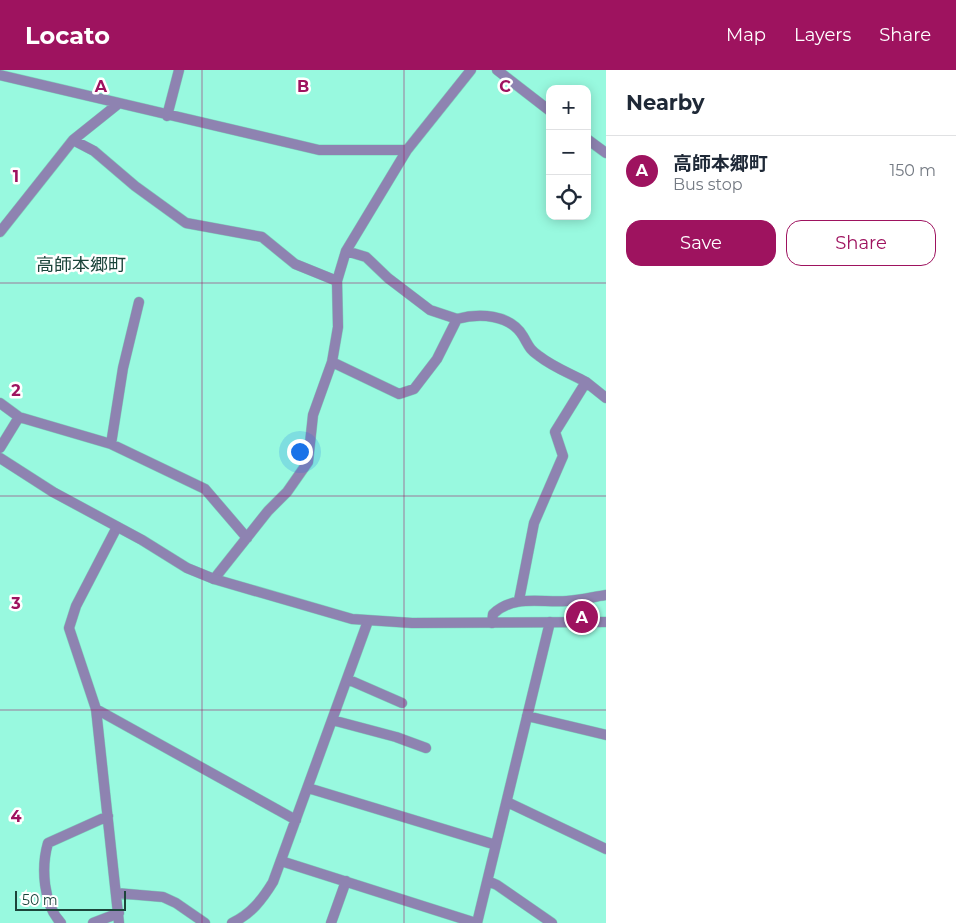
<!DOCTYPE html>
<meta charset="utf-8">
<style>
:root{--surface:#fff;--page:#f2f2f3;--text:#1f2937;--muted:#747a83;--line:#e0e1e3;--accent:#9e135f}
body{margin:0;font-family:Montserrat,"Noto Sans JP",sans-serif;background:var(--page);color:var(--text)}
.controls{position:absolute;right:15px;top:15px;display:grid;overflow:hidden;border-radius:10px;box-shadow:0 2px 12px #0003}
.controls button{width:45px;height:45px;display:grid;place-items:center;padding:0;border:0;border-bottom:1px solid var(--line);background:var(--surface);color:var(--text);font:25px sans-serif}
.scale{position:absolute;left:15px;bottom:12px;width:111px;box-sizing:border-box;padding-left:5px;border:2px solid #1c453b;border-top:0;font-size:14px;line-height:18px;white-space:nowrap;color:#1c453b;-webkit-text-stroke:4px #fff;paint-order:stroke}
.you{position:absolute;left:299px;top:381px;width:18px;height:18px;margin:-12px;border:4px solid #fff;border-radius:50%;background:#1a73e8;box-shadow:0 0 0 8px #1a73e833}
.badge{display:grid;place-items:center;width:32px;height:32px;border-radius:50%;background:var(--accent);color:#fff;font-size:16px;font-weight:700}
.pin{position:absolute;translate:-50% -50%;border:2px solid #fff;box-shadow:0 1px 5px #0006}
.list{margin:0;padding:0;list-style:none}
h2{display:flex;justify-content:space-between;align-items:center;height:65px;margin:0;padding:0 20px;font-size:21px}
h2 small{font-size:16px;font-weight:400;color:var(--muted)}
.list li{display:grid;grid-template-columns:32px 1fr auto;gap:15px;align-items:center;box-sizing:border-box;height:70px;padding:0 20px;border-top:1px solid var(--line)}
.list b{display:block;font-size:19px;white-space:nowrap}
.list p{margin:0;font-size:16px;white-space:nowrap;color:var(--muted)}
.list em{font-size:16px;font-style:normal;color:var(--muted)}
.actions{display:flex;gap:10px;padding:15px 20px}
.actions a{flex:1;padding:11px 0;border:1px solid var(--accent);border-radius:15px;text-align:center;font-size:18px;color:var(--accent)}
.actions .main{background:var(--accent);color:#fff}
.icon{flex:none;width:28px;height:28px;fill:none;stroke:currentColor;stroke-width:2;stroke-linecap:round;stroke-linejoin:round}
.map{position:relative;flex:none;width:606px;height:853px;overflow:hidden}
header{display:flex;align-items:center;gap:30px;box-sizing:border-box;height:70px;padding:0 25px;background:var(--accent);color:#fff}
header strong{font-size:24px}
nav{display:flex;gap:28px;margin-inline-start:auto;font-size:18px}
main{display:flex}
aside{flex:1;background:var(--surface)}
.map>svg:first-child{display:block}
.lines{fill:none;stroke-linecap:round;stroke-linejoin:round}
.minor-casing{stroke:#7fd5be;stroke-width:11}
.tertiary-casing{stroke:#7fd5be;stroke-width:11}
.minor{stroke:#8e83b1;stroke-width:10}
.tertiary{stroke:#8e83b1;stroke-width:10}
.grid{fill:none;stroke:#9e135f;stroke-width:1;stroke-opacity:0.55}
.labels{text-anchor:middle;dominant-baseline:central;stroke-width:5;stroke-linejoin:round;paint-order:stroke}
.quarter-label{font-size:18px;fill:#1c453b;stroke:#fff}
.grid-label{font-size:16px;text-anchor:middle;font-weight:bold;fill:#9e135f;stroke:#fff;stroke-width:5;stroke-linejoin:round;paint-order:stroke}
</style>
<header>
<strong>Locato</strong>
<nav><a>Map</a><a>Layers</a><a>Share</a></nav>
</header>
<main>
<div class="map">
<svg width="606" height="853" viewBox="0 0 606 853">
<rect width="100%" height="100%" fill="#98f9df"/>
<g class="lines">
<defs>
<path id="minor" d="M497 0 550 41
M0 5 319 80H407
M167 46 179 0
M587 69 606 83
M73 70 94 81 135 116 186 153 262 167 295 194 337 211
M0 162 73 70 118 34
M346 181 366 187 388 208 430 240 457 249
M332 292 399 324 414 319 437 289 457 249C479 243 510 244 523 266 529 276 529 279 539 286 553 297 571 304 586 312
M0 333 19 347
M111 374 123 298 139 232
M0 378 19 347 111 374 205 419 247 468
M117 457 76 536 69 558 96 639 119 853
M214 509 268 441 287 422 308 392 313 345 332 292 338 257 337 211 346 181 407 80 471 0
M519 530 534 453 563 386 555 362 586 312 606 328
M492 553 493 544C514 524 541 533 567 531 580 530 593 527 606 525
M347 609 402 633
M96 639 296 750
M527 646 606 665
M332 650 396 667 426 678
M308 718 496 775
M507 732 606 779
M488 811 497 815 552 853
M116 823 163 827 176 833 205 853
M61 853C43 834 41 797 48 773L108 746
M93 853 119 843
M232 853C251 844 262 830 273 812L368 551
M477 853 550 552"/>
<path id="tertiary" d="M0 388 53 422 142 470 187 498 214 509 352 549 412 553 606 552
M281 791 476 853
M331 853 346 811"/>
</defs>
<use href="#minor" class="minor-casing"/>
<use href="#tertiary" class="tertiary-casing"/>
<use href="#minor" class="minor"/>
<use href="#tertiary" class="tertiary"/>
</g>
<path class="grid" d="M202 0V853M404 0V853M0 213H606M0 426H606M0 640H606"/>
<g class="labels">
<g class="quarter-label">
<text x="81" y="195">高師本郷町</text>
</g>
</g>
<g class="grid-label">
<text x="101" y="22">A</text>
<text x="303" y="22">B</text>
<text x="505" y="22">C</text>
<text x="16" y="112">1</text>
<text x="16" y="326">2</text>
<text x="16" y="539">3</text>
<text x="16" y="752">4</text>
</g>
</svg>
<div class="controls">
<button>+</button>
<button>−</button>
<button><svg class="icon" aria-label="locate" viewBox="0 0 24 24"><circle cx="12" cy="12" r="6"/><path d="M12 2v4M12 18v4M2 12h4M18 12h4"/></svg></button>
</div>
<div class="scale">50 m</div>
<div class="you"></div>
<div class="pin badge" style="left:582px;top:547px">A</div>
</div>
<aside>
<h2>Nearby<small></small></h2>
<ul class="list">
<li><span class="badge">A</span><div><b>高師本郷町</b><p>Bus stop</p></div><em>150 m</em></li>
</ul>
<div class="actions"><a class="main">Save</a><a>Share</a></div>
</aside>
</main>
